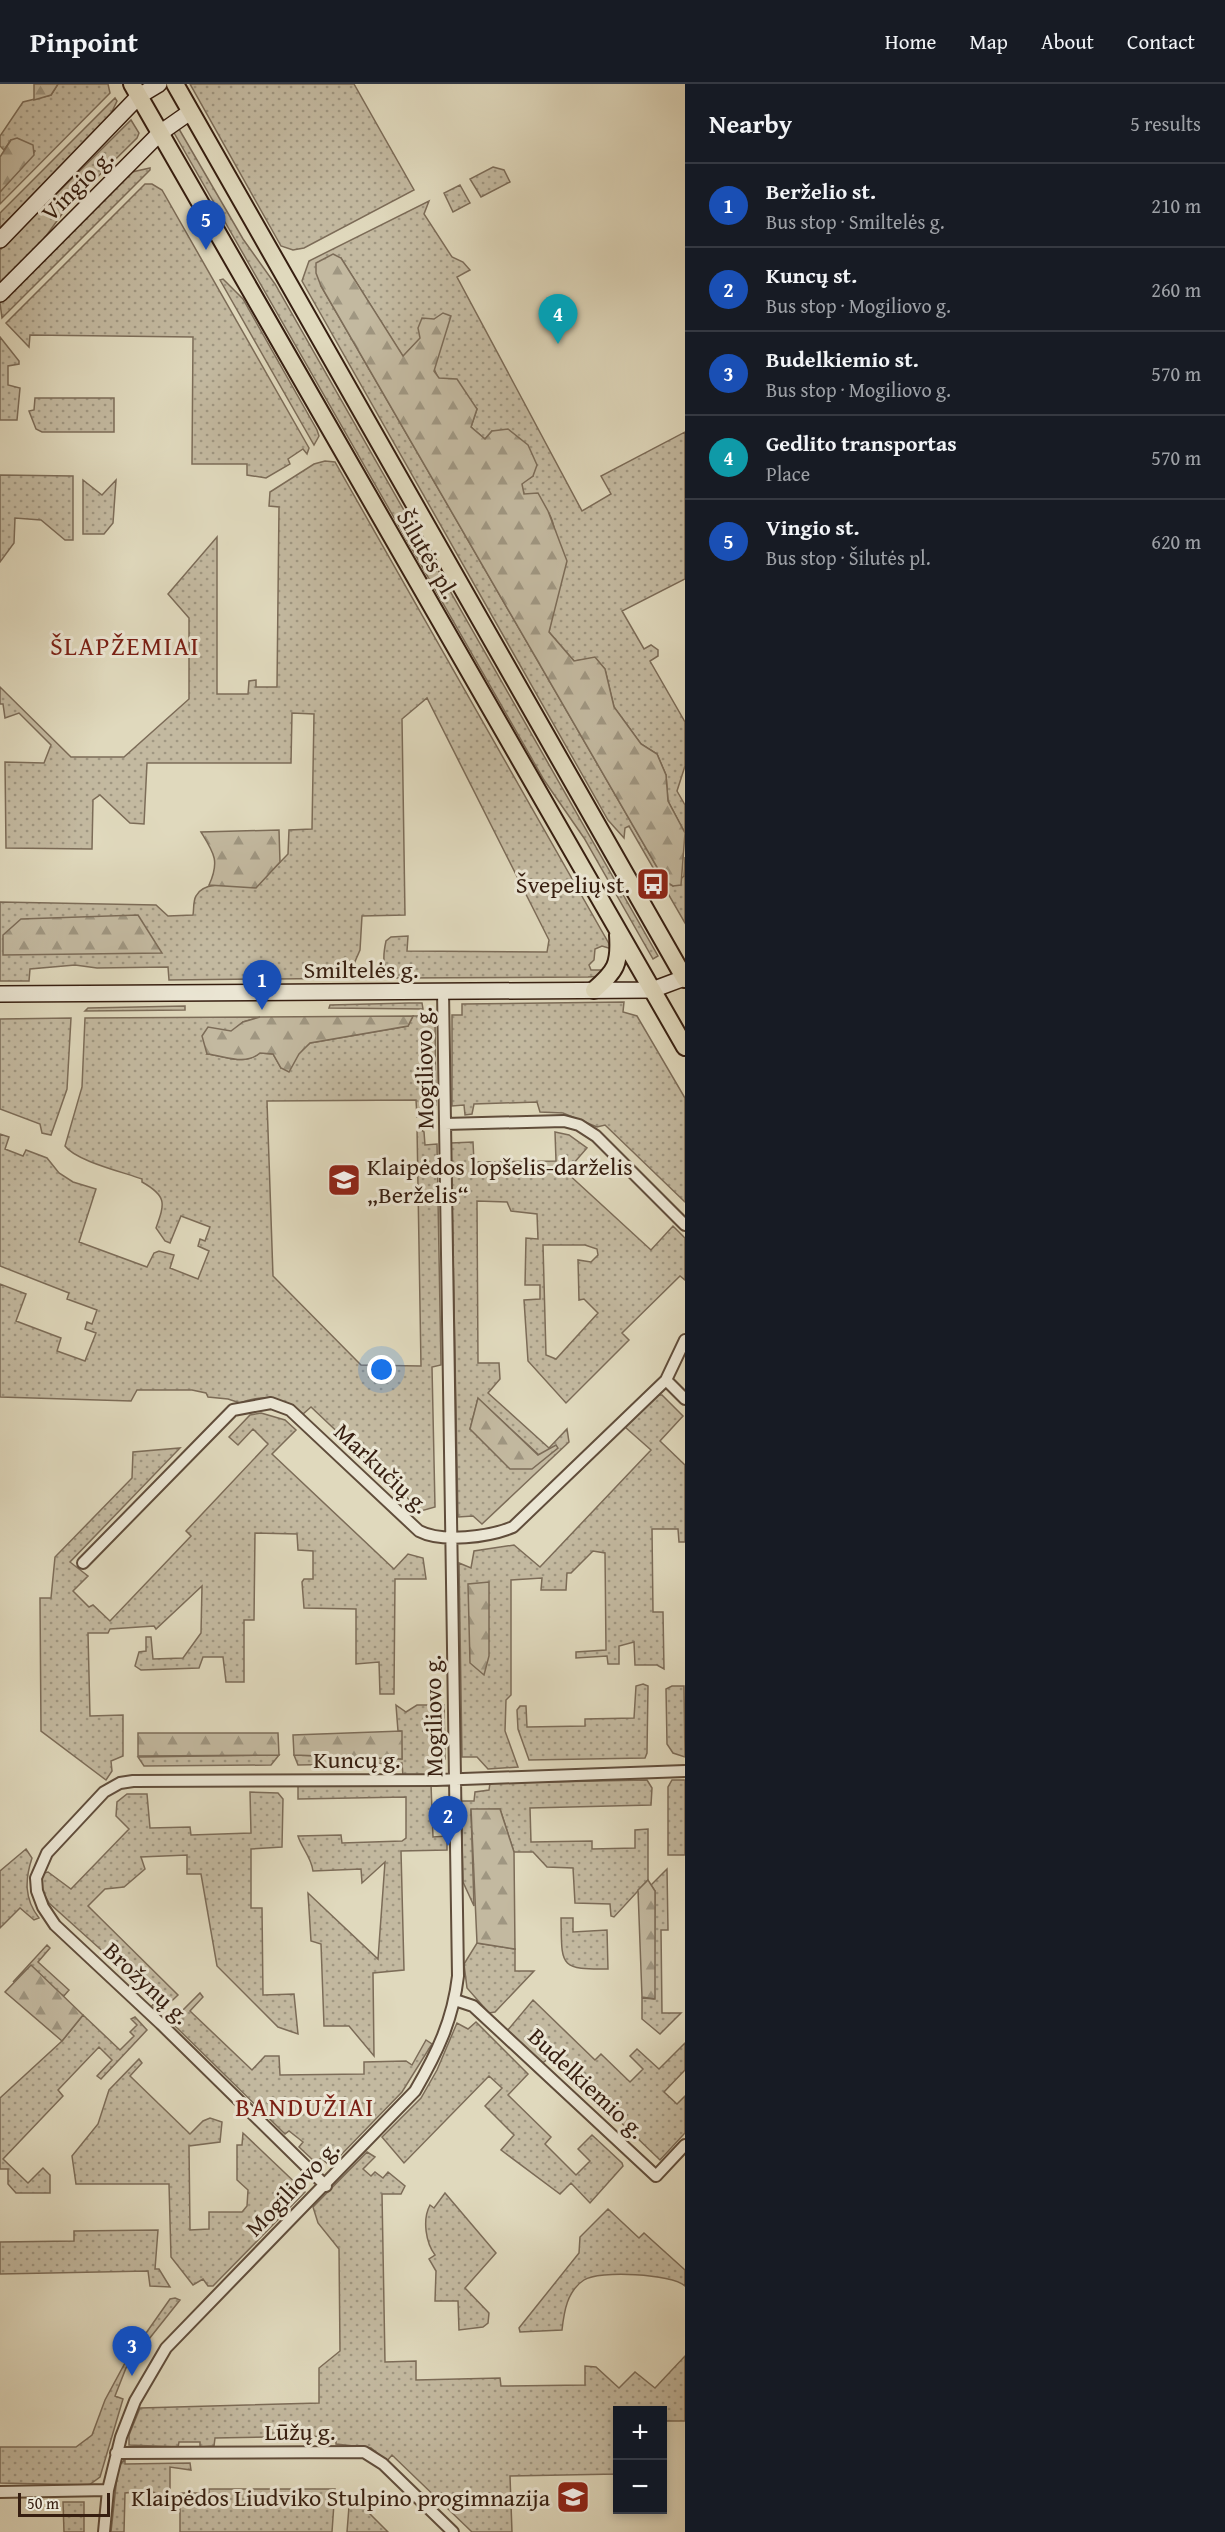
<!DOCTYPE html>
<meta charset="utf-8">
<style>
:root{--surface:#171b24;--page:#242831;--text:#f1f3f6;--muted:#9ea1a6;--line:#363941;--accent:#c59692}
body{margin:0;font-family:"Gentium Book Plus",serif;background:var(--page);color:var(--text)}
.controls{position:absolute;right:18px;bottom:18px;display:grid;overflow:hidden;border-radius:0px;box-shadow:0 3px 9px #0003}
.controls button{width:54px;height:54px;display:grid;place-items:center;padding:0;border:0;border-bottom:2px solid var(--line);background:var(--surface);color:var(--text);font:30px sans-serif}
.scale{position:absolute;left:18px;bottom:15px;width:92px;box-sizing:border-box;padding-left:6px;border:3px solid #361e10;border-top:0;font-size:16px;line-height:21px;white-space:nowrap;color:#361e10;-webkit-text-stroke:4px #ebe6d4;paint-order:stroke}
.you{position:absolute;left:382px;top:1286px;width:21px;height:21px;margin:-15px;border:4px solid #fff;border-radius:50%;background:#1a73e8;box-shadow:0 0 0 9px #1a73e833}
.badge{display:grid;place-items:center;width:39px;height:39px;border-radius:50%;background:var(--accent);color:#fff;font-size:20px;font-weight:700}
.pin{position:absolute;translate:-50% -50px;filter:drop-shadow(0 2px 3px #0008)}
.pin::after{content:'';position:absolute;top:32px;width:21px;height:18px;background:inherit;clip-path:polygon(0 0,100% 0,50% 100%)}
.list{margin:0;padding:0;list-style:none}
h2{display:flex;justify-content:space-between;align-items:center;height:78px;margin:0;padding:0 24px;font-size:26px}
h2 small{font-size:20px;font-weight:400;color:var(--muted)}
.list li{display:grid;grid-template-columns:39px 1fr auto;gap:18px;align-items:center;box-sizing:border-box;height:84px;padding:0 24px;border-top:2px solid var(--line)}
.list b{display:block;font-size:22px;white-space:nowrap}
.list p{margin:0;font-size:20px;white-space:nowrap;color:var(--muted)}
.list em{font-size:20px;font-style:normal;color:var(--muted)}
.map{position:relative;flex:none;width:685px;height:2448px;overflow:hidden}
header{display:flex;align-items:center;gap:36px;box-sizing:border-box;height:84px;padding:0 30px;background:var(--surface);border-bottom:2px solid var(--line)}
header strong{font-size:28px}
nav{display:flex;gap:33px;margin-inline-start:auto;font-size:21px}
main{display:flex}
aside{flex:1;background:var(--surface)}
.map>svg:first-child{display:block}
.grass{fill:url(#grass-dots);stroke:#7c6c58;stroke-width:1.5;fill-rule:evenodd}
.forest{fill:url(#forest-firs);stroke:#7c6c58;stroke-width:1.5}
.lines{fill:none;stroke-linecap:round;stroke-linejoin:round}
.street-casing{stroke:#604d3b;stroke-width:14}
.secondary-casing{stroke:#361e10;stroke-width:18}
.primary-casing{stroke:#361e10;stroke-width:20}
.street{stroke:#ebe6d4;stroke-width:10}
.secondary{stroke:#ebe6d4;stroke-width:15}
.primary{stroke:#e0d9bd;stroke-width:16}
.labels{text-anchor:middle;dominant-baseline:central;stroke-width:6;stroke-linejoin:round;paint-order:stroke}
.street-label{font-size:24px;fill:#361e10;stroke:#ebe6d4}
.poi-label{font-size:24px;fill:#361e10;stroke:#ebe6d4;text-anchor:end}
.neighbourhood-label{font-size:26px;letter-spacing:1.5px;fill:#7a1f14;stroke:#ebe6d4}
</style>
<header>
<strong>Pinpoint</strong>
<nav><a>Home</a><a>Map</a><a>About</a><a>Contact</a></nav>
</header>
<main>
<div class="map">
<svg width="685" height="2448" viewBox="0 0 685 2448">
<defs>
<pattern id="grass-dots" width="8" height="8" patternUnits="userSpaceOnUse" patternTransform="scale(1.5)"><rect width="8" height="8" fill="#c3b9a0"/><path d="M2 2h.1M6 6h.1" fill="none" stroke="#9f9681" stroke-width="1.8" stroke-linecap="round"/></pattern>
<pattern id="forest-firs" width="22" height="20" patternUnits="userSpaceOnUse" patternTransform="scale(1.5)"><rect width="22" height="20" fill="#c3b9a0"/><path d="M5 1l3.5 6h-7zM16 11l3.5 6h-7z" fill="#9f9681"/></pattern>
</defs>
<rect width="100%" height="100%" fill="#e0d9bd"/>
<filter id="stains"><feTurbulence type="fractalNoise" baseFrequency=".00333" numOctaves="4"/><feColorMatrix values="0 0 0 0 .2 0 0 0 0 .09 0 0 0 0 .02 0 0 0 .5 -.17"/></filter>
<radialGradient id="worn" r=".72"><stop offset=".6" stop-color="#630" stop-opacity="0"/><stop offset="1" stop-color="#630" stop-opacity=".3"/></radialGradient>
<path class="grass" d="M58 0H108L110 9 0 120V108L35 67 11 56 4 66 0 62V52L23 18 51 11Z
M190 0H354L414 106 304 164 293 166 281 162Z
M115 14 117 17 107 38 0 144V129Z
M131 36 139 49 137 54 67 123 41 159 0 198V166Z
M179 45 243 155 275 200 658 872 653 875 584 754 544 696 173 47Z
M493 83 504 86 510 98 481 113 470 95Z
M150 84V86L2 234 0 219 132 88Z
M145 100H152L162 106 309 364 307 370 303 365 288 375 290 380 266 394 247 391V380H192L193 253 30 251 29 263 6 239Z
M460 101 470 119 453 128 444 109Z
M429 117 424 130 452 173 463 178 470 186 457 193 582 427 611 410 601 392 685 348V495L622 527 644 565 651 561 658 566V572L650 577 685 638V682L677 707 685 721V749L668 717 666 691 657 670 641 660 614 623 605 585 595 574 574 577 549 548C554 524 564 446 547 427 542 420 531 415 524 410L521 399 533 392 492 347 485 355 471 343 477 325 467 312 438 294 421 254 403 273 341 174 321 202 665 797 673 802 684 792 685 773V839L629 742 625 744 624 754 608 736 302 197 309 177Z
M223 195 243 215 317 346 319 352 314 361 220 196Z
M0 253 19 277V280L8 282V301L20 304 17 336H0Z
M35 314H114V348H42L36 345 29 327 34 326Z
M325 377 335 378 612 865 602 862 595 865 594 876 589 881 591 886H609L604 892 588 893 395 894C381 886 383 871 386 857L391 853 408 852 407 867 547 868 549 856 427 614 402 635 405 831 362 832 360 866 350 889H369L364 894 169 896 168 883 97 884 75 881 30 885 29 897H0V818L156 821 168 832 193 831C194 825 193 817 196 812 204 794 240 803 256 803L288 770 289 746 312 745 314 630 292 629 291 679H147L144 740 130 739 100 711 93 716 92 765 6 764 5 678 44 679 51 661 19 629 5 634 3 620H0V603L71 673H124L189 615V534L168 510 217 453V610H248L249 597 256 596V603H277L279 423 269 422 270 408 314 380Z
M0 391 73 392V456H65L41 436 15 434 14 459 0 478Z
M83 396 102 411 116 396 113 439 104 450H83Z
M624 918 623 928 637 932 685 1014V1118L605 1041 597 1043 563 1029 540 1028 537 1018 474 1020 472 1030 465 1031 464 1021 452 1022V931H462V920Z
M409 919H422L423 925 329 924 330 921Z
M185 922V926L85 927 88 924Z
M413 932H434L435 934 436 1021H428V1033H417L416 1016 267 1017 273 1192 361 1281 421 1282 417 1043 424 1048 425 1061 437 1060 441 1281 432 1283 435 1423 421 1427 311 1323 303 1330C283 1315 265 1309 240 1319L228 1315 208 1313 206 1309 192 1306H137L131 1317 0 1313V1200L26 1210 16 1237 61 1254 57 1267 85 1277 96 1249 85 1245 87 1238 92 1240 97 1226 67 1215 69 1209 0 1182V1050L9 1053 5 1065 23 1072 26 1066 47 1074 59 1089 73 1098 96 1105 79 1158 147 1183 154 1169 159 1167 174 1171 170 1184 198 1195 209 1167 198 1162 200 1155 205 1157 210 1143 181 1132 170 1159 165 1157 156 1144C165 1119 167 1112 142 1098V1095C123 1088 76 1077 65 1062L82 1003 85 934 260 933 243 938 207 970C226 972 244 982 260 969L273 970 281 984 310 959 408 942Z
M71 934 67 1005 51 1051 42 1049 40 1040 0 1025V935Z
M555 1048 569 1051 587 1064 566 1088 651 1166 673 1142 685 1154V1196L680 1192 622 1249 629 1256 566 1319 528 1277 524 1216 540 1215V1201H525L526 1154 538 1155 537 1130 511 1127 507 1118 477 1117 478 1279H499L500 1295 488 1309 549 1364 567 1345 569 1358 482 1440 473 1432 458 1433 451 1059 473 1058 474 1078 556 1077ZM543 1161H585L597 1165 598 1171 591 1178 578 1176 579 1216 584 1215 598 1229 556 1275 546 1271ZM478 1315 539 1371 470 1345Z
M657 1311H662L683 1332 660 1357 685 1381V1458H679L678 1445H652L653 1528H663L664 1585 657 1581H635L634 1558 619 1562V1580H608L607 1572 576 1574V1568L606 1566 605 1469 593 1467 571 1489H567L566 1506H541L542 1494 511 1496V1611L506 1616 505 1647 518 1683 488 1685 477 1673H462L459 1479 471 1484 474 1467 514 1461 540 1483 651 1366 625 1343Z
M261 1329 285 1336 296 1346 272 1370 394 1485 408 1470 423 1474 426 1495H395L394 1610H380L379 1578 356 1580V1525L304 1524 302 1498 304 1495H313V1467L298 1466 297 1450 255 1449 254 1536H244V1598H226L223 1573H203L199 1584 141 1586 135 1582 139 1568 146 1567V1553H151L153 1575 183 1574 201 1549 202 1502 156 1545 154 1542 110 1545 108 1549H88L90 1632 123 1631V1672L111 1677 112 1687 106 1696 41 1647 40 1514H51L55 1473 132 1394 133 1368 180 1364 70 1478 88 1492 73 1507 89 1523 93 1521 110 1537 191 1452 186 1447 268 1360 253 1345 238 1361 229 1353 250 1331Z
M643 1600 648 1602 647 1669 645 1674 529 1676 518 1645 517 1626 520 1622H526L527 1643 585 1642V1635L634 1634 636 1602Z
M672 1602H684L685 1673 673 1669 667 1660 666 1605Z
M396 1621 406 1628 417 1621H444L445 1675 431 1673 432 1691 403 1692 402 1679 298 1681 294 1671 402 1675 401 1647H398Z
M279 1671 271 1681 144 1682 138 1673Z
M647 1696 652 1704 651 1721 530 1724 531 1758 592 1757V1765L635 1764V1746L648 1745V1796L614 1833 611 1832 610 1820 575 1819 573 1784 547 1783 533 1768H514L500 1725 471 1726 474 1822 463 1798 461 1717H474L475 1708 489 1706 490 1699Z
M672 1696H685V1771H668V1703Z
M431 1700 433 1753 447 1752V1766L401 1767 404 1886 373 1889 374 1972 349 1942H324L321 1860 311 1857 308 1809 378 1875 385 1778 362 1799 361 1785 313 1787C311 1772 302 1765 298 1752L341 1751 342 1759 402 1757 406 1754V1713L298 1715V1702Z
M250 1708 278 1709 283 1715 282 1763 251 1765V1824H262L263 1911 294 1910 298 1950 278 1943 217 1882 201 1790H187V1771L141 1773 145 1785 124 1803 105 1805 88 1822 178 1911 158 1930 151 1923 157 1916 49 1819 42 1807 40 1790 48 1788 71 1805 129 1745 116 1732 117 1718 127 1710H147L150 1744 190 1743 191 1751 251 1749Z
M26 1765 32 1774C25 1795 24 1815 39 1834L34 1836 20 1824 0 1844V1787Z
M667 1785 668 1846H661L662 1929H681L660 1950 642 1935V1914L654 1915 655 1807 651 1801Z
M561 1834H573V1848L607 1846 608 1885C558 1886 562 1881 561 1834Z
M477 1859 515 1865V1887H534L495 1928 489 1929 467 1904 464 1880Z
M47 1861 50 1864 38 1878 69 1906 63 1913 31 1882 13 1898Z
M200 1909 203 1913 190 1927 252 1986 265 1972H279L280 1991 364 1990V1978L406 1977 412 1981 426 1956 432 1960 402 2008 338 2074 330 2082 321 2074 316 2079 299 2063 303 2058 289 2047 285 2050 171 1938Z
M533 1916 595 1976 601 1970 630 1998 643 1985 630 1972 637 1965 659 1985 685 1959V1986L664 2008 677 2020 685 2012V2049L660 2076 552 1972 541 1980 507 1947Z
M83 1931 120 1966 134 1952 130 1948 137 1941 131 1935 135 1933 147 1946 101 1995 97 1992 112 1976 99 1963 58 2006 63 2012 3 2075 28 2099 43 2084 50 2091V2109H16L8 2100V2085H0V2014L62 1957Z
M476 1938 528 1990 508 2011 551 2053 545 2060 576 2091 590 2077 578 2065 592 2051 622 2079 623 2082 590 2119 571 2099 560 2110 501 2066 514 2051 485 2022 502 2004 489 1992 404 2079 382 2053 421 2014 437 1986 457 1939 468 1945Z
M139 1975 142 1979 130 1992 190 2050 203 2037 210 2034 222 2038 220 2058 189 2062 190 2146 209 2145V2128H242L247 2122 248 2106 237 2096V2061H242L243 2049 305 2108 213 2202H208L203 2195 193 2201 171 2173 169 2100H76L72 2072 98 2040 109 2006Z
M367 2068 375 2073 363 2085 371 2092 375 2088 383 2094 388 2088 405 2102 401 2110H382L385 2278 416 2277V2296L500 2294 501 2302 585 2301V2282L596 2283 619 2304 635 2288 655 2304 685 2272V2337H663L662 2326H618L617 2390 510 2392 512 2448H472L392 2371 387 2377 371 2364 336 2360V2352L215 2354 214 2362 200 2363V2358H179L178 2363 129 2361V2351L140 2324 319 2319V2284L340 2267 339 2165 318 2139 313 2123Z
M445 2109 496 2169 465 2204 489 2229 488 2239 483 2243 459 2246 458 2217H435L436 2187 429 2175 435 2171C426 2159 422 2136 430 2121L434 2124Z
M608 2125 639 2154 644 2149 685 2186V2202C672 2190 599 2186 584 2196 567 2207 564 2228 562 2246L520 2248 519 2244 579 2169 580 2153Z
M158 2146 155 2185H159L170 2203 150 2202 148 2187 0 2190V2158L74 2157V2147Z
M175 2214 180 2216 126 2284 115 2312 123 2315 100 2393 89 2401 0 2399V2363H76L92 2351 105 2316 125 2279 170 2215Z
M125 2375V2380L190 2379 191 2386 170 2383V2411L145 2407 125 2409 124 2448H111L118 2383Z
M209 2405H335L332 2448H180V2409H209Z
M350 2410 388 2448H347Z
M63 2418H84V2448H64Z"/>
<path class="forest" d="M34 0H58L51 11 34 16Z
M17 54 33 61 34 71 0 108V73L11 56Z
M333 170 341 174 403 272 420 254 418 244 422 234 434 235 443 229 451 232 434 287 439 294 457 295 477 325 471 343 485 355 492 347 508 345 528 361 537 381 533 392 522 400 524 410 538 409 548 427 567 477 549 548 574 577 595 573 605 585 614 623 641 660 657 670 666 691 668 717 685 749 681 801 673 802 665 797 321 202 316 189V179Z
M279 746 280 778 256 804 209 801C220 777 214 769 201 748Z
M138 831 162 869 3 871V851L21 835Z
M413 932 408 942 310 959 299 970 289 988 281 984 273 970 260 969C244 982 226 972 207 970L202 952 208 943 231 947 243 938 260 933Z
M478 1314 538 1371 556 1361 558 1364 532 1385H510L470 1345Z
M489 1498V1572L484 1591 470 1579 468 1500Z
M402 1647V1675L294 1671 293 1651Z
M138 1649H278L279 1671 138 1672Z
M471 1725H500L514 1768 515 1865 477 1859Z
M648 1796 655 1807V1915L642 1913 638 1806Z
M31 1881 83 1931 62 1957 5 1908Z"/>
<g class="lines">
<defs>
<path id="street" d="M445 1040 564 1037 579 1041 596 1052 685 1141
M666 1296 685 1315
M83 1479 233 1326 271 1319 290 1326 419 1447C442 1459 489 1453 513 1443L666 1296 685 1256
M455 1916 473 1922 656 2092 685 2061
M326 2102 161 1940 55 1841 43 1823 37 1807 36 1794 47 1769 104 1708 120 1699 133 1697 436 1696 685 1687
M116 2369 364 2368 383 2380 453 2448
M0 2408 108 2406
M104 2448 108 2406 121 2353 135 2317 166 2264 415 2007C437 1969 453 1936 458 1892L443 907"/>
<path id="secondary" d="M0 156 139 12 159 0
M0 210 160 49 190 28
M0 910 652 906 684 894"/>
<path id="primary" d="M132 0 685 963
M175 0 685 895
M594 906C616 887 620 880 618 851"/>
</defs>
<use href="#street" class="street-casing"/>
<use href="#secondary" class="secondary-casing"/>
<use href="#primary" class="primary-casing"/>
<use href="#street" class="street"/>
<use href="#secondary" class="secondary"/>
<use href="#primary" class="primary"/>
</g>
<defs>
<symbol id="bus-square" viewBox="-11 -11 22 22"><rect x="-9" y="-9" width="18" height="18" rx="4" fill="#8f2418" stroke="#ebe6d4"/><path d="M-5-6H5V4H4V6H2V4H-2V6H-4V4H-5ZM-3.5-4V0h7V-4ZM-3.5 1.2v1.5H-2V1.2ZM2 1.2v1.5H3.5V1.2Z" fill="#fff"/></symbol>
<symbol id="school-square" viewBox="-11 -11 22 22"><rect x="-9" y="-9" width="18" height="18" rx="4" fill="#8f2418" stroke="#ebe6d4"/><path d="M0-5L7-2L0 1L-7-2ZM-4 1L0 2.5L4 1V4Q0 6-4 4Z" fill="#fff"/></symbol>
</defs>
<g fill-rule="evenodd">
<use href="#bus-square" x="634" y="781" width="38" height="38"/>
<use href="#school-square" x="325" y="1077" width="38" height="38"/>
<use href="#school-square" x="554" y="2394" width="38" height="38"/>
</g>
<g class="labels">
<g class="street-label">
<text transform="translate(77 101) rotate(-45)">Vingio g.</text>
<text transform="translate(428 470) rotate(60)">Šilutės pl.</text>
<text x="361" y="885">Smiltelės g.</text>
<text transform="translate(424 984) rotate(-91)">Mogiliovo g.</text>
<text transform="translate(382 1384) rotate(43)">Markučių g.</text>
<text transform="translate(433 1632) rotate(-91)">Mogiliovo g.</text>
<text x="357" y="1675">Kuncų g.</text>
<text transform="translate(147 1899) rotate(43)">Brožynų g.</text>
<text transform="translate(587 1999) rotate(43)">Budelkiemio g.</text>
<text transform="translate(292 2104) rotate(-46)">Mogiliovo g.</text>
<text x="300" y="2347">Lūžų g.</text>
</g>
<g class="poi-label">
<text x="630" y="800">Švepelių st.</text>
<text x="367" y="1082" text-anchor="start">Klaipėdos lopšelis-darželis<tspan x="367" dy="28">„Berželis“</tspan></text>
<text x="550" y="2413">Klaipėdos Liudviko Stulpino progimnazija</text>
</g>
<g class="neighbourhood-label">
<text x="125" y="561">ŠLAPŽEMIAI</text>
<text x="305" y="2022">BANDUŽIAI</text>
</g>
</g>
<rect width="100%" height="100%" filter="url(#stains)"/>
<rect width="100%" height="100%" fill="url(#worn)"/>
</svg>
<div class="controls">
<button>+</button>
<button>−</button>
</div>
<div class="scale">50 m</div>
<div class="you"></div>
<div class="pin badge" style="left:262px;top:926px;background:#1a4fb4">1</div>
<div class="pin badge" style="left:448px;top:1762px;background:#1a4fb4">2</div>
<div class="pin badge" style="left:132px;top:2292px;background:#1a4fb4">3</div>
<div class="pin badge" style="left:558px;top:260px;background:#0f9aa8">4</div>
<div class="pin badge" style="left:206px;top:166px;background:#1a4fb4">5</div>
</div>
<aside>
<h2>Nearby<small>5 results</small></h2>
<ul class="list">
<li><span class="badge" style="background:#1a4fb4">1</span><div><b>Berželio st.</b><p>Bus stop · Smiltelės g.</p></div><em>210 m</em></li>
<li><span class="badge" style="background:#1a4fb4">2</span><div><b>Kuncų st.</b><p>Bus stop · Mogiliovo g.</p></div><em>260 m</em></li>
<li><span class="badge" style="background:#1a4fb4">3</span><div><b>Budelkiemio st.</b><p>Bus stop · Mogiliovo g.</p></div><em>570 m</em></li>
<li><span class="badge" style="background:#0f9aa8">4</span><div><b>Gedlito transportas</b><p>Place</p></div><em>570 m</em></li>
<li><span class="badge" style="background:#1a4fb4">5</span><div><b>Vingio st.</b><p>Bus stop · Šilutės pl.</p></div><em>620 m</em></li>
</ul>
</aside>
</main>
